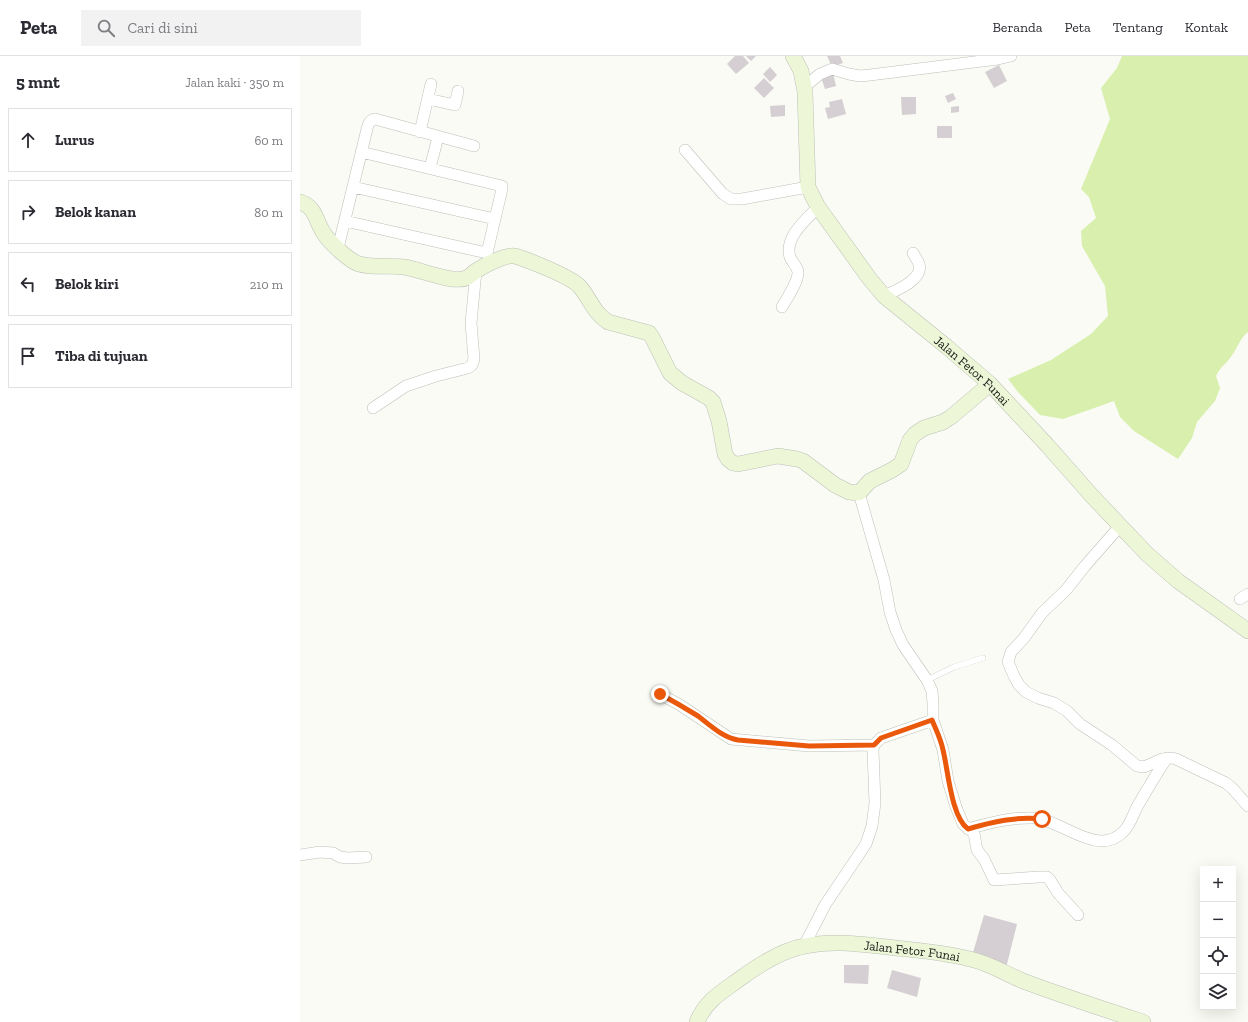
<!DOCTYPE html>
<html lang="id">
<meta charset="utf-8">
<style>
:root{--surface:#fff;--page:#f2f2f3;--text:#2b2b33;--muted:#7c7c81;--line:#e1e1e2}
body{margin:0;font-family:"Zilla Slab",serif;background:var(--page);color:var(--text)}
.controls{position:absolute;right:12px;bottom:12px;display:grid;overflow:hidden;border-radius:0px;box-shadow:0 4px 16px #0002}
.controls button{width:36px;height:36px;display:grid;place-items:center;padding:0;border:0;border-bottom:1px solid var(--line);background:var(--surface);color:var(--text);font:20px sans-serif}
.stop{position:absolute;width:12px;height:12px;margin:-9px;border:3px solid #ea580c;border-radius:50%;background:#fff}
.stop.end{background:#ea580c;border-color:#fff;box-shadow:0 1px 4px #0008}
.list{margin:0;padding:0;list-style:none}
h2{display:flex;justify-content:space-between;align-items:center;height:52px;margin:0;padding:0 16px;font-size:17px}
h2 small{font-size:13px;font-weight:400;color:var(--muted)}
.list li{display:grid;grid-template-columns:26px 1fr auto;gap:12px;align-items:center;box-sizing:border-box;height:64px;margin:0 8px 8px;padding:0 8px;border:1px solid var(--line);border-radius:0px}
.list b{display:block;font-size:15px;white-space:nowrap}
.list em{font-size:13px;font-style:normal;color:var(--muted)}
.icon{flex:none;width:22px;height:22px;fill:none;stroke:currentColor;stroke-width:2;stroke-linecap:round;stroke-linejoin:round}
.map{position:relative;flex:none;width:948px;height:966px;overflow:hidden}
header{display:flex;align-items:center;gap:24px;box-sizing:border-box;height:56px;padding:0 20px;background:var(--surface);border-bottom:1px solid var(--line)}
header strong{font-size:19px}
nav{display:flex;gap:22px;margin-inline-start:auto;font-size:14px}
.search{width:280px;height:36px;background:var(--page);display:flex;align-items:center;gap:10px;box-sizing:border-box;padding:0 14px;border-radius:0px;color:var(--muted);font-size:15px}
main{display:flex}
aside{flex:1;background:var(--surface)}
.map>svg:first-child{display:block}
.green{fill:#d8efad}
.building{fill:#d5ced2}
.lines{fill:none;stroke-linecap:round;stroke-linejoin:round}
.lane-casing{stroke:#bdc0b8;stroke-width:6}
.street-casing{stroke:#bdc0b8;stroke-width:12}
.secondary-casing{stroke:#bdc0b8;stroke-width:16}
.lane{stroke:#fff;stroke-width:5.5}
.street{stroke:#fff;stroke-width:11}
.secondary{stroke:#edf7d8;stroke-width:15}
.route{stroke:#ea580c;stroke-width:5}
.labels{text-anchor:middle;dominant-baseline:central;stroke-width:4;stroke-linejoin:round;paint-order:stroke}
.street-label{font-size:13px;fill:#171815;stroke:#fff}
</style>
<header>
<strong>Peta</strong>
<div class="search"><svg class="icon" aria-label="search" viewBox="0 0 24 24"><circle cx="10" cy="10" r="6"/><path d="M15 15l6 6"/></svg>Cari di sini</div>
<nav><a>Beranda</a><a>Peta</a><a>Tentang</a><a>Kontak</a></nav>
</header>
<main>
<aside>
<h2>5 mnt<small>Jalan kaki · 350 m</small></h2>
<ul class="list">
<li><svg class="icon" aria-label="ahead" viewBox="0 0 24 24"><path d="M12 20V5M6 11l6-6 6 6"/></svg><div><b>Lurus</b></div><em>60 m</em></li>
<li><svg class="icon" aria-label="right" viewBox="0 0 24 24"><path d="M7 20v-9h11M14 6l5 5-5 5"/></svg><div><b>Belok kanan</b></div><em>80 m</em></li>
<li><svg class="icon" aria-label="left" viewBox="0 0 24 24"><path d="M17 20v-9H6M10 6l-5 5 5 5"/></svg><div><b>Belok kiri</b></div><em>210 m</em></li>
<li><svg class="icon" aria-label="arrive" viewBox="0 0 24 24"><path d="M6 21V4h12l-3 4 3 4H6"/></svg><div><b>Tiba di tujuan</b></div></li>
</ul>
</aside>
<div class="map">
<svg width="948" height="966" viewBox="0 0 948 966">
<rect width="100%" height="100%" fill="#f9fbf4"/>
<path class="green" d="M822 0H948V276C939 283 937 294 930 302 925 309 920 311 916 320L920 332 915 345 897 366 892 382 878 403 834 375 820 361 814 345 763 363 740 359 718 336 708 323 751 304 791 278 808 260 805 230 782 190 781 175 796 162 789 141 781 133 810 63 801 32 817 12Z"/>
<path class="building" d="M435 0H443L449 7 436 18 427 8Z
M446 0H456L451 5Z
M527 0H540L543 7 532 11Z
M699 9 707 25 694 32 685 16Z
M470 11 477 19 470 26 463 18Z
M533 17 536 30 525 33 521 21Z
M464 22 474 32 464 42 454 32Z
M653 37 656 43 648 47 645 40Z
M601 41H616V58L602 59Z
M542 43 546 58 528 63 525 52 530 51 529 46Z
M485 49V60L471 61 470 50Z
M659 50V56L651 57V51Z
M637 70H652V82H637Z
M684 859 717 868 706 912 672 900Z
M544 909H569L568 928 544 927Z
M592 914 621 922 617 941 587 932Z"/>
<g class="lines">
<defs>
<path id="lane" d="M627 624 654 611 683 602"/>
<path id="street" d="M504 31 520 18 532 13 549 18 560 20 570 19 698 3 711 0
M128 43 155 49 158 35
M120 76 131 28
M385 94 423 138 431 143H442L508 131
M130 112 138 81
M53 131 195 163
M45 165 187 197 202 133V130L61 96
M38 192 67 73C68 69 69 64 75 63L174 90
M584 240C595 235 624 224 619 208 618 205 615 201 613 197
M482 251C487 242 498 226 498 217 498 210 492 207 490 201 484 181 506 164 518 151
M73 352 106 330 136 320 168 312 172 309 174 303 171 267 176 215
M559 437 584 524 590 556 596 574 603 589 627 624 632 635 633 647V664L643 694 648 725 656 751 663 768 674 777 677 794 684 803 694 824 739 821H747L750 824 758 837 778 859
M820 470 785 510 766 534 742 557 724 582 711 596 708 606 714 620 719 629 726 636 738 642 754 647 767 655 780 668 812 689 837 710 844 711 862 703 872 702 876 703 926 727 933 733 948 750
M940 543 948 538
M360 638 380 649 431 683 509 690 574 689
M668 773C689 767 711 761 734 762 761 763 798 803 824 775 830 769 833 759 837 751 847 734 856 718 867 702
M0 799 20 796 33 797 40 801 48 802 66 801
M504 890 525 849 566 788 572 770 575 747 573 694 574 689 581 682 633 664"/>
<g id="secondary">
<path id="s1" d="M493 0 501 15 505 36 508 131 518 151 569 222 584 240 647 291 690 328 747 389 792 440 847 498 878 525 948 575"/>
<path d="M0 146C15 150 16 165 23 176 28 185 49 205 59 208 73 212 90 209 104 211 119 213 154 228 166 222 170 221 172 217 176 215 183 210 206 198 215 200 228 204 272 221 280 231 291 244 293 256 308 266L349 277 352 281 370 317 382 327 409 342 413 346 419 365 425 398 428 403 433 407 438 408 478 400 497 403 503 405 535 429 549 436 559 437 570 425 592 414 601 408 610 384 615 378 624 372 643 366 651 361 690 328"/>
<path id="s2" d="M397 966C406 944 422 936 441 922 460 908 482 894 505 890 533 884 559 888 587 891 614 894 643 896 670 903 689 907 706 918 723 925 763 940 803 953 843 966"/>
</g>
</defs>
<use href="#lane" class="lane-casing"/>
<use href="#street" class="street-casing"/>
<use href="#secondary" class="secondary-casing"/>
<use href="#lane" class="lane"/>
<use href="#street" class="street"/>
<use href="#secondary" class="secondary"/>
</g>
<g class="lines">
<path class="route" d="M360 638C373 645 385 652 398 660 410 669 422 681 438 684L509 690 574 689 581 682 632 664C636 674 641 683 643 694 648 713 651 761 668 773 692 766 717 760 742 763"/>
</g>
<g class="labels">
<g class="street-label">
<text stroke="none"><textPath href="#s1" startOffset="382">Jalan Fetor Funai</textPath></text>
<text stroke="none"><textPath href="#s2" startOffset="243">Jalan Fetor Funai</textPath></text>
</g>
</g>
</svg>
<div class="controls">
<button>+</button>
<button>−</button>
<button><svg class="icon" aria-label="locate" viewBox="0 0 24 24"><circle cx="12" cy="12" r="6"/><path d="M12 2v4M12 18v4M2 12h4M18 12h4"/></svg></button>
<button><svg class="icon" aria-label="layers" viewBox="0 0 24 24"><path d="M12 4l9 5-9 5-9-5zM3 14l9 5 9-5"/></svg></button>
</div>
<div class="stop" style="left:742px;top:763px"></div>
<div class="stop end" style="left:360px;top:638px"></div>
</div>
</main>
